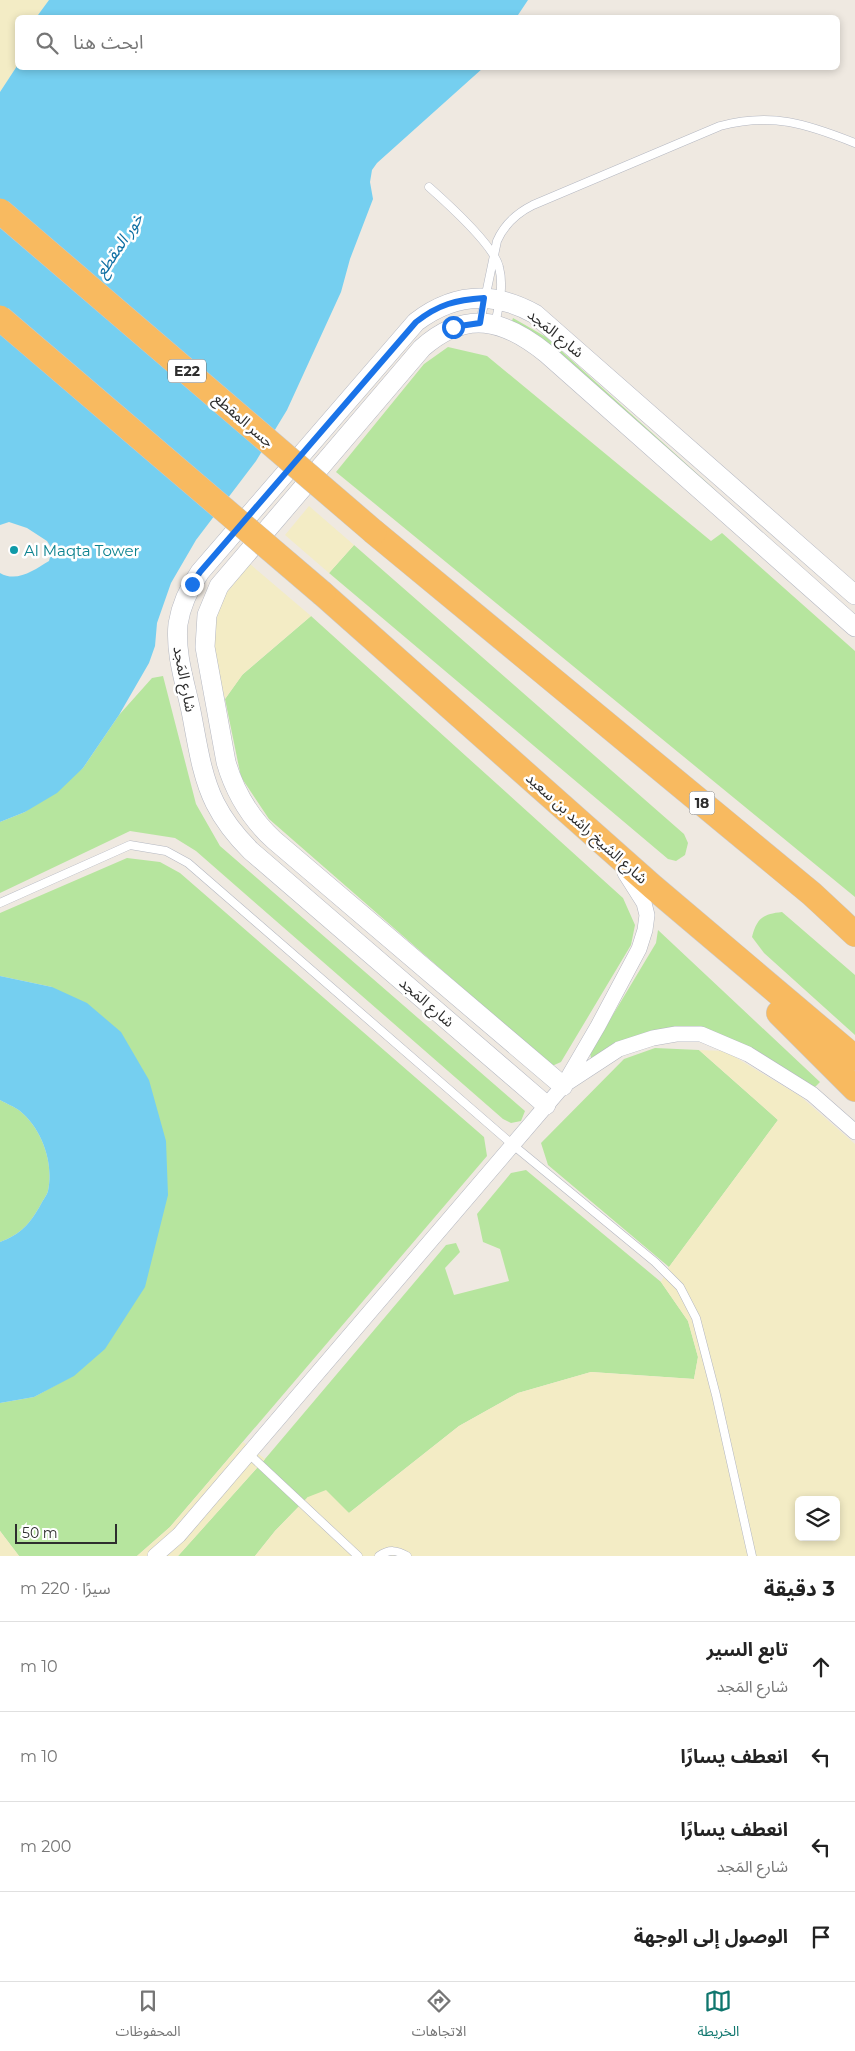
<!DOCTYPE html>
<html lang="ar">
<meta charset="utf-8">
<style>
:root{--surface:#fff;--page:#f6f6f6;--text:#222;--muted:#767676;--line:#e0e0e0;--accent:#0f766e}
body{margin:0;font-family:Montserrat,"Noto Sans Arabic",sans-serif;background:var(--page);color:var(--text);direction:rtl}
.controls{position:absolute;right:15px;bottom:15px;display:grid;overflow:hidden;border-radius:8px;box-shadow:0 2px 8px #0003}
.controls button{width:45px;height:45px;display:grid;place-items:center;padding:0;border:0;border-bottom:1px solid var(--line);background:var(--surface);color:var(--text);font:25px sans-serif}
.scale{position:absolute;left:15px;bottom:12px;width:102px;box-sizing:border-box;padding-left:5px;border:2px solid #2e2e2e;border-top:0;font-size:14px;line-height:18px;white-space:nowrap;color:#2e2e2e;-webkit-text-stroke:4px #fff;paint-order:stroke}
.stop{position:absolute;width:15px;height:15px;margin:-11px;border:4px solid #1a73e8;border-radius:50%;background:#fff}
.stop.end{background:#1a73e8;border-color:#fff;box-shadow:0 1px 5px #0008}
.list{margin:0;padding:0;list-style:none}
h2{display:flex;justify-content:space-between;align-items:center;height:65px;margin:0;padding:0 20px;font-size:21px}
h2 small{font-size:16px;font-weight:400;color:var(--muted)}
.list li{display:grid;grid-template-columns:32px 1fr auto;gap:15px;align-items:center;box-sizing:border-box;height:90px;padding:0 20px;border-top:1px solid var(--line)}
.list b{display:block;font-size:19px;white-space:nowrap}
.list p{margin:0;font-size:16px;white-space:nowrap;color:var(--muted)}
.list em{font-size:16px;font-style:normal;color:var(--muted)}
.icon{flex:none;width:28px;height:28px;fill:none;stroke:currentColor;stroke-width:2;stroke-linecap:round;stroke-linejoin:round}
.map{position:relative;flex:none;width:855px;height:1556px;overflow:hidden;direction:ltr}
.search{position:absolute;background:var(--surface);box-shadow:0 2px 8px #0003;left:15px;right:15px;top:15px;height:55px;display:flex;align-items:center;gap:12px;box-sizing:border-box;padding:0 18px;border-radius:8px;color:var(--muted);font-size:19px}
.sheet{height:425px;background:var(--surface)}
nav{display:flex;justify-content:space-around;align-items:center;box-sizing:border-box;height:70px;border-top:1px solid var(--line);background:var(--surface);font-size:14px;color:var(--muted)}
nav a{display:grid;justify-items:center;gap:2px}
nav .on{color:var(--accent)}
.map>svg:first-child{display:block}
.green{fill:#b6e59e}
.sand{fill:#f3ecc5;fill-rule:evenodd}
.water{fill:#75cff0}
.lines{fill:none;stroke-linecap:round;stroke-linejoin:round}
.service-casing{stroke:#b4b7c1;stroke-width:9}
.minor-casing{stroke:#b4b7c1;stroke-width:16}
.tertiary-casing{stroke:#b4b7c1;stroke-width:20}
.trunk-casing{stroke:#c9c9c9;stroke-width:26}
.service{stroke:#fff;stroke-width:8}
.minor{stroke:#fff;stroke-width:15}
.tertiary{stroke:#fff;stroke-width:19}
.trunk{stroke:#f8ba60;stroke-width:25}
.trunk-bridge-casing{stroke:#c9c9c9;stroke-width:26;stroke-linecap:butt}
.trunk-bridge{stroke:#f8ba60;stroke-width:25}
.route{stroke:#1a73e8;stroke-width:6}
.culture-dot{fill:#0f9aa8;stroke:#fff;stroke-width:2}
.labels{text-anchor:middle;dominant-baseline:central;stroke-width:5;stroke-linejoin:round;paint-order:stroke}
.shield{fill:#fff;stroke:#6d6d6d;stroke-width:1}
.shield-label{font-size:14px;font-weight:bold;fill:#2e2e2e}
.street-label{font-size:15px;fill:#2e2e2e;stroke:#fff}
.culture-label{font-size:15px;fill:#0d838f;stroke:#fff;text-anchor:start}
.water-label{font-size:16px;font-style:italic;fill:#0d6fa3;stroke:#fff}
</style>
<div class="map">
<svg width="855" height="1556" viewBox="0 0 855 1556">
<rect width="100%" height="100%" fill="#efe9e1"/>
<path class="green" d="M513 318 546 337 713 488 708 494 510 327Z
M448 347 487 356 711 541 722 533 855 651V897L336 472 424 364Z
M354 545 684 834 688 843 685 855 676 861 668 859 329 573Z
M311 616 623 898 635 925 631 945 561 1062 552 1066 269 819 241 777 225 699 242 675Z
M163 676 196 804 220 846 525 1111 521 1121 511 1123 503 1119 196 851 175 838 130 831 0 893V822L25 812 83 768 119 715 152 678Z
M127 858 160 862 180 873 484 1137 487 1156 170 1527 137 1556H19L0 1531V1403L34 1397 74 1375 52 987 0 976V913Z
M782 912 855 975V1035L764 953 752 937C757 918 763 914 782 912Z
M658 930 820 1082 815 1087 702 1027 650 1031 616 1045 596 1059 591 1058 590 1053 656 943Z
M655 1048 699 1050 778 1120 669 1267 548 1165 541 1143 624 1059Z
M0 1100C7 1104 15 1107 20 1111 42 1129 54 1163 48 1191 47 1195 43 1200 41 1204 30 1224 21 1234 0 1242Z
M526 1170 661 1282 688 1321 698 1357 694 1379 591 1372 518 1393 459 1426 349 1513 308 1497 275 1531 255 1556H178L265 1459 446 1245 456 1243 460 1252 445 1268 454 1295 509 1281 500 1249 483 1242 477 1214 511 1173Z"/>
<path class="sand" d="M0 0H49L38 15 39 17 18 18 17 66 0 92Z
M309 506 354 545 329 573 285 535Z
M250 564 311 616 243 674 225 699 210 649 216 615 224 596Z
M699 1050 725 1051 800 1096 855 1144V1556H255L275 1531 308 1497 326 1490 349 1513 459 1426 518 1393 591 1372 694 1379 698 1357 688 1321 661 1282 669 1267 778 1120ZM799 1500H836V1537H799Z
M243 1442 265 1459 178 1556H137L170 1527Z
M0 1531 19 1556H0Z"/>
<path class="water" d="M49 0H528L516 18 39 17 38 15Z
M17 66 18 68H483L377 163 372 170 370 182 373 199 350 259 341 292 287 410 256 461 196 540 171 583 157 623 155 646 149 663 119 715 83 768 57 793 25 812 0 822V573C17 583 34 570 49 561L52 549 47 541 27 528 9 522 0 525V92Z
M0 976 52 987 87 1003 121 1032 149 1080 166 1141 168 1195 145 1287 105 1349 74 1376 34 1397 0 1403V1242C21 1234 30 1224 41 1204 43 1200 47 1195 48 1191 54 1163 42 1129 20 1111 15 1107 7 1104 0 1100Z"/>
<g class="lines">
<defs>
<path id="service" d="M429 187C447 203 494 245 499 267 504 286 499 306 495 324
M480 323 497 241C504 225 517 213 533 205L720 126C772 112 807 124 855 143
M0 903 130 845 166 851 188 863 513 1145 655 1262 680 1287 696 1318 716 1395 752 1556
M249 1454 358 1556
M379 1556C389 1549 397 1550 407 1556"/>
<path id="minor" d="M564 1085 619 1049 653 1038 676 1034H701L748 1054 812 1094 855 1132
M155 1556 179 1535 563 1086 598 1026 639 949 645 930 647 915 644 903 625 873"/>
<path id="tertiary" d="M563 1086 274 840C250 818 235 793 226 762L205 647 207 615 219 586 422 348C466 309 504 319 547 354L855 627
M546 1105 251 851C237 837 224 821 215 803 201 775 197 741 191 711 185 683 175 653 178 624 181 605 189 588 200 572L416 322C454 293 494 291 535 314L855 595"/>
<path id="trunk" d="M374 532 812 894 855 934
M323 594 653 887 855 1058
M779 1013 855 1089"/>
</defs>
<use href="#service" class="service-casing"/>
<use href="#minor" class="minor-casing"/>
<use href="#tertiary" class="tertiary-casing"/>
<use href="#trunk" class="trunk-casing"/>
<use href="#service" class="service"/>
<use href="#minor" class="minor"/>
<use href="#tertiary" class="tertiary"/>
<use href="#trunk" class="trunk"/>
<defs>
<path id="trunk-bridge" d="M0 211 374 532
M0 318 323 594"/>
</defs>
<use href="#trunk-bridge" class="trunk-bridge-casing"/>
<use href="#trunk-bridge" class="trunk-bridge"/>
</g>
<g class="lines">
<path class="route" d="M192 584 200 572 416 322C439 304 456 300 484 298L480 323 453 327"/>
</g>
<circle class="culture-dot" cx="14" cy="550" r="5"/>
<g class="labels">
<g class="shield">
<rect x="168" y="359.5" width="38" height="23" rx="4"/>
<rect x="689.5" y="791.5" width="25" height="23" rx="4"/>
</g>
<g class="shield-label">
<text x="187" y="371">E22</text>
<text x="702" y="803">18</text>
</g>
<g class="street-label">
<text transform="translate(556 333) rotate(39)">شارع المَجد</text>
<text transform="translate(244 420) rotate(41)">جسر المقطع</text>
<text transform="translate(185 679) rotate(79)">شارع المَجد</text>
<text transform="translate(587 828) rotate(42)">شارع الشيخ راشد بن سعيد</text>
<text transform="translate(427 1002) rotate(41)">شارع المَجد</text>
</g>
<g class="culture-label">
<text x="24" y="550">Al Maqta Tower</text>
</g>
<g class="water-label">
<text transform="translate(119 245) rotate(-56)">خور المقطع</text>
</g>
</g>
</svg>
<div class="controls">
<button><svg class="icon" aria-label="layers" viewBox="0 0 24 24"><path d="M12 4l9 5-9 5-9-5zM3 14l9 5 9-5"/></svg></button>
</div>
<div class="scale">50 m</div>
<div class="stop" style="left:453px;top:327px"></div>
<div class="stop end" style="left:192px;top:584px"></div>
<div class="search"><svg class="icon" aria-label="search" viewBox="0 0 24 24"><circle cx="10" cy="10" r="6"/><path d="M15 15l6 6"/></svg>ابحث هنا</div>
</div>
<section class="sheet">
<h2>3 دقيقة<small>سيرًا · 220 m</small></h2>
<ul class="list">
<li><svg class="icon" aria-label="ahead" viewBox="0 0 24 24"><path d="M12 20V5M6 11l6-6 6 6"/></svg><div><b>تابع السير</b><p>شارع المَجد</p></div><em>10 m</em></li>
<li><svg class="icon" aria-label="left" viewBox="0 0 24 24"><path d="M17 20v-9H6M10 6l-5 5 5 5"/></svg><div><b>انعطف يسارًا</b></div><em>10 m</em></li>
<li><svg class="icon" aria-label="left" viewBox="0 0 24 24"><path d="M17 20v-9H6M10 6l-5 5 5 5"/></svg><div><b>انعطف يسارًا</b><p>شارع المَجد</p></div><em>200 m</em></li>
<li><svg class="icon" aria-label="arrive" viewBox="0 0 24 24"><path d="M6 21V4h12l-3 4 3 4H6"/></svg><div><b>الوصول إلى الوجهة</b></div></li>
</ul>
</section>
<nav>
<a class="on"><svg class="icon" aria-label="map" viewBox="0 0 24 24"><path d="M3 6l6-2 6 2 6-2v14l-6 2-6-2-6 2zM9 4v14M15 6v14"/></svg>الخريطة</a>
<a><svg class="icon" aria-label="directions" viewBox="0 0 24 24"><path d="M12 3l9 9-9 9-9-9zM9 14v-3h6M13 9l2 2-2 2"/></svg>الاتجاهات</a>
<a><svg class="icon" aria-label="saved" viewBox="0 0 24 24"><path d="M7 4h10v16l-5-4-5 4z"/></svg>المحفوظات</a>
</nav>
